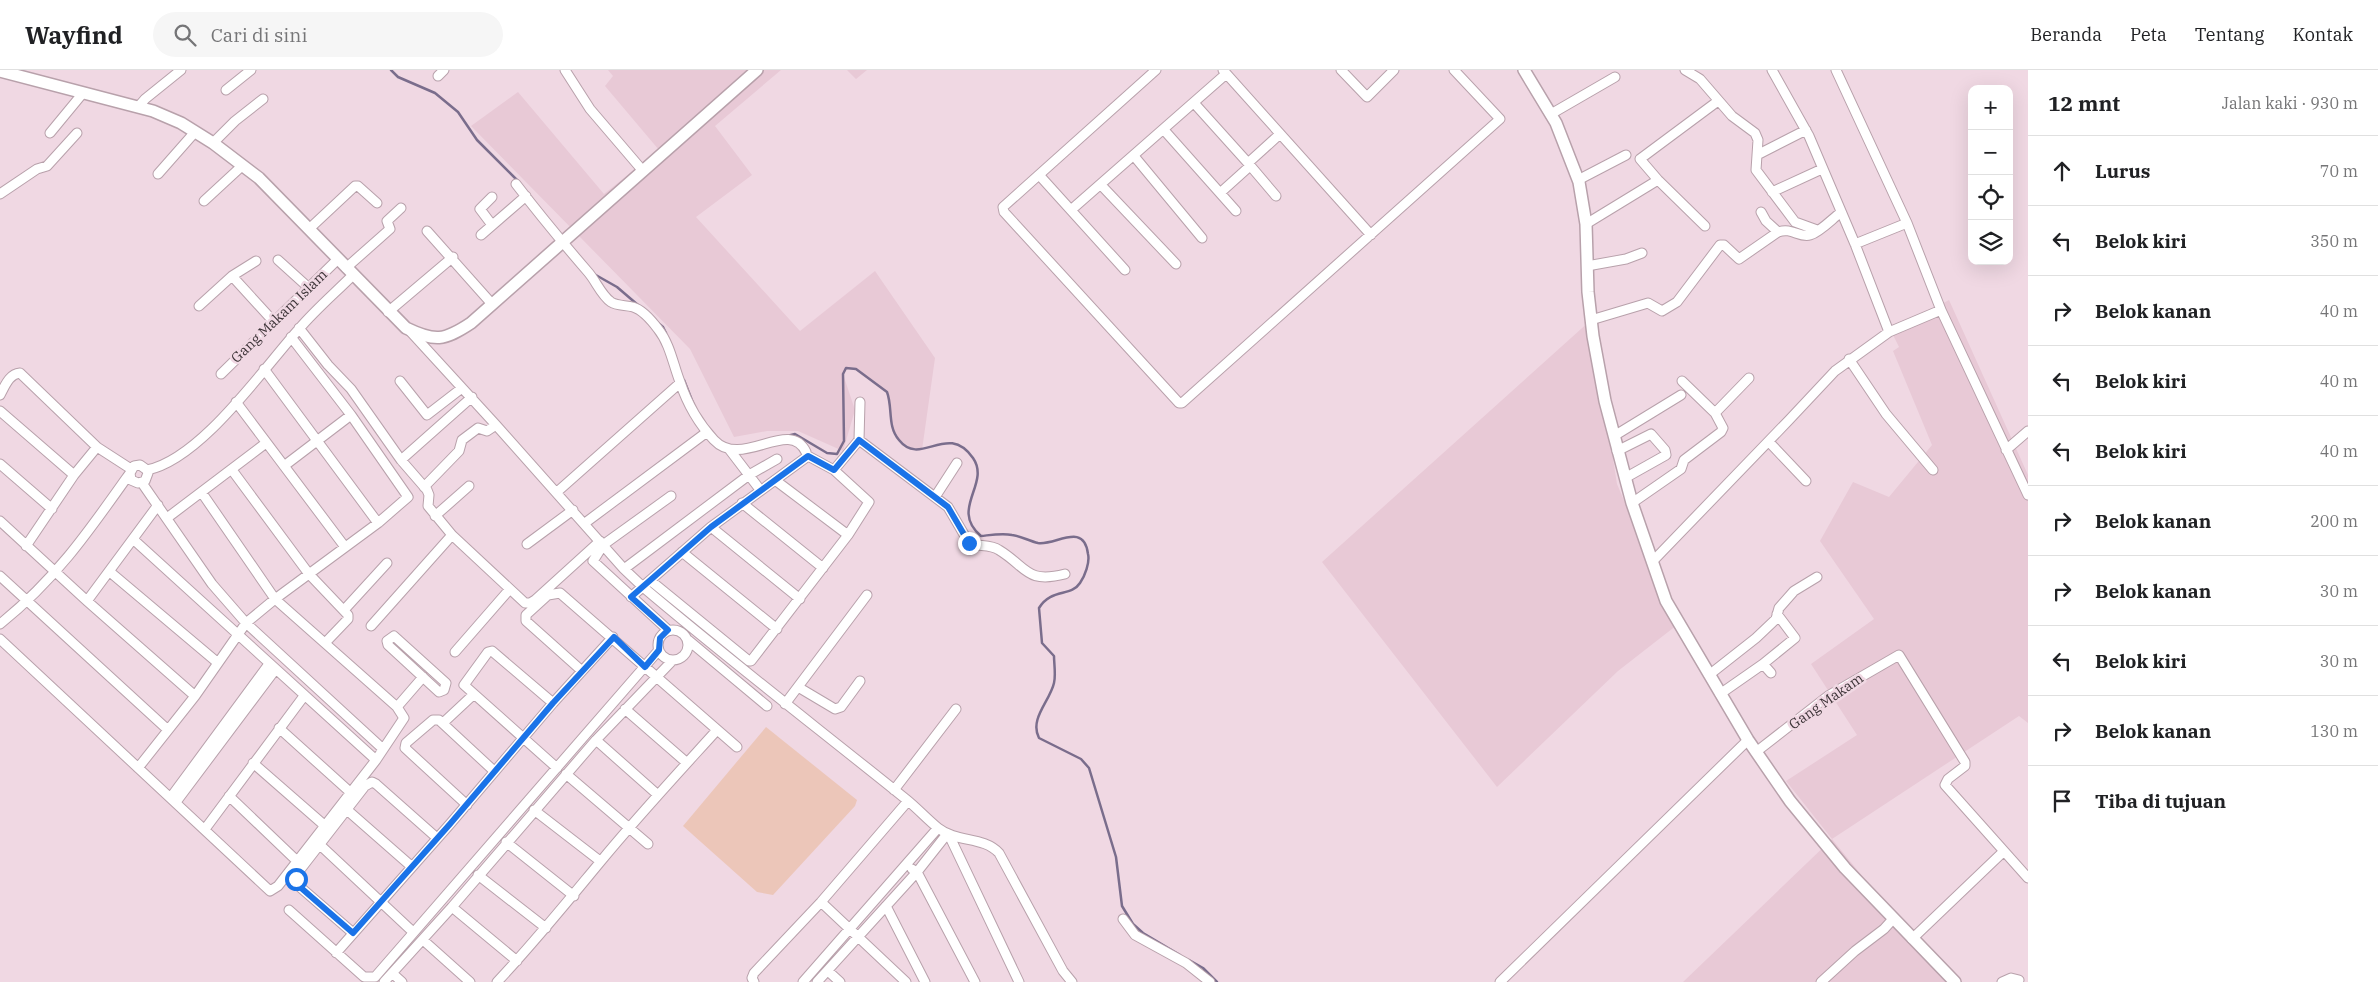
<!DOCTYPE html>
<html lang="id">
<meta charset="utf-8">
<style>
:root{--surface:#fff;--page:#f6f6f6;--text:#202124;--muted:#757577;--line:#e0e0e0}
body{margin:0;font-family:"IBM Plex Serif",serif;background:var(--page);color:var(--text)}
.controls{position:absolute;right:15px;top:15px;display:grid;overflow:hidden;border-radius:10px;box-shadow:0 5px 20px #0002}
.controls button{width:45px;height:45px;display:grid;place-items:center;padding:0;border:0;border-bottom:1px solid var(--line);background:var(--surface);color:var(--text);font:25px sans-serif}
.stop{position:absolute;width:15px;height:15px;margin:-11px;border:4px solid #1a73e8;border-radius:50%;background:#fff}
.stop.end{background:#1a73e8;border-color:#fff;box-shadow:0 1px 5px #0008}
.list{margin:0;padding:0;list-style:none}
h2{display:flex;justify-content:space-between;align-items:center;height:65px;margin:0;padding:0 20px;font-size:21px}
h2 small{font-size:16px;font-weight:400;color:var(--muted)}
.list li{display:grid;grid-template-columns:32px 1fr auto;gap:15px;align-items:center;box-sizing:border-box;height:70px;padding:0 20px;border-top:1px solid var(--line)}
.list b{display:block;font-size:19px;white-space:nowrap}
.list em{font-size:16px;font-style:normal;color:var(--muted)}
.icon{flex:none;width:28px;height:28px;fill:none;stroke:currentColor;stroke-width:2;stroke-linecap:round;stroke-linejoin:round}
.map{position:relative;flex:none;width:2028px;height:912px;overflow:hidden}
header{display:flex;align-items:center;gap:30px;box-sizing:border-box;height:70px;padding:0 25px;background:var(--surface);border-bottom:1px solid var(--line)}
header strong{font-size:24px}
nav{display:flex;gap:28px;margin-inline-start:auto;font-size:18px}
.search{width:350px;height:45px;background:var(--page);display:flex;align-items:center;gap:12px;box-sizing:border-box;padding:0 18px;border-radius:28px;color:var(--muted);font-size:19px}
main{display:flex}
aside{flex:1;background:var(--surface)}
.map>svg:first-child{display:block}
.built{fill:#e8c9d6}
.green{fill:#ecc6b9}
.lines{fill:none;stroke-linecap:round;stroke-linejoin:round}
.stream{stroke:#7a6d8c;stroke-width:2.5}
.minor-casing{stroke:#b8a1ab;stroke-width:11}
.major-casing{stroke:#b8a1ab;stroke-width:14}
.minor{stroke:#fff;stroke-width:9}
.major{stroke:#fff;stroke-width:11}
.route{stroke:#1a73e8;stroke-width:6}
.labels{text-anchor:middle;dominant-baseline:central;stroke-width:5;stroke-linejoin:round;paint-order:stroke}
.street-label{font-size:14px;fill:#3c3337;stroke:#f0d8e3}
</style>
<header>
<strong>Wayfind</strong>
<div class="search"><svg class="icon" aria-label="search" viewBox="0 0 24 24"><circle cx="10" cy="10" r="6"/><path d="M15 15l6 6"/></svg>Cari di sini</div>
<nav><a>Beranda</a><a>Peta</a><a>Tentang</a><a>Kontak</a></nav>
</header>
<main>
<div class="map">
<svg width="2028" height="912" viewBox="0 0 2028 912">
<rect width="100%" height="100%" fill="#f0d8e3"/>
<path class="built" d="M608 0H781L715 56 752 105 696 147 800 261 875 201 935 288 922 380H915L907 377 898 370 891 354 887 322 870 308 852 298H846L843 304 855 340 843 381 798 361H767L734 367 690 279 471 56 518 22 604 124 659 80 605 16 613 6Z
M847 0H867L856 9Z
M1949 230 2028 405V653L2019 646 1832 769 1937 898 1953 912H1683L1832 769 1786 711 1857 665 1811 594 1874 549 1820 471 1853 412 1889 427 1932 375 1893 281 1899 277 1891 261Z
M1591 250 1617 414 1677 555 1618 601 1497 717 1322 492Z"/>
<path class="green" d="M766 657 857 730 855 736 773 825 757 822 683 756Z"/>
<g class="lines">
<path class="stream" d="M391 0 398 7 435 23 458 42 477 70 518 111
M594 204 617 217 638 235
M657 252 663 257 666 263
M684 310 693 333
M787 366 795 364 827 383 837 384 844 371 843 304 846 298 856 299 887 322C893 338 887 356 899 370 921 398 947 351 973 388 991 414 949 439 981 466 991 465 1002 463 1012 465 1021 466 1029 471 1038 473 1055 476 1084 451 1088 484 1090 492 1085 506 1080 513 1071 527 1051 518 1039 538L1042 573 1054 586C1054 594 1056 605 1054 613 1050 631 1029 649 1039 668L1081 689 1089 698 1116 787 1122 836 1133 854 1143 863 1180 885
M1189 890 1203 898 1217 912"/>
<defs>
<path id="minor" d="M565 0 590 39 643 101
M1156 0 1003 137 1004 142 1179 333H1182L1500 49 1454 0
M1223 0 1371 165
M1341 0 1367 27 1394 0
M1685 0 1700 9 1732 46 1755 63 1758 70 1756 100 1795 152 1817 160
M1772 0 1809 66 1855 174 1889 262
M438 6 444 0
M226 20 251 0
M1194 33 1248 93 1280 64
M139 36 145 29 181 0
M1551 44 1615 7
M1164 60 1236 141
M50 63 83 23
M213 73 235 51 263 29
M1757 85 1806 60
M1134 86 1202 168
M1248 93 1276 126
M158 104 195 62
M1040 106 1125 200
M1578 110 1626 85
M516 114C539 144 563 173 588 202 596 211 601 225 611 232 617 236 625 235 633 237 643 240 652 251 658 259 670 274 673 294 680 312 687 333 699 354 714 370 742 400 789 347 806 382
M1101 115 1176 194
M1772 122 1822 99
M1220 123 1250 96
M0 124 37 99 47 96 77 63
M492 127 480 139 492 155
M204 131 243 95
M1071 140 1226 4
M1761 142 1766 151 1778 162C1792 157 1799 168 1810 165 1820 162 1832 149 1840 143
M1586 154 1658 110
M1705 156 1658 110 1640 89 1718 31
M309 159 355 116H358L377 133
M427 161 492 234
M481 165 526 126
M1855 174 1907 153
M278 190 309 218
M1587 196 1626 189 1642 183
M346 198 390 159 387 151 401 138
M232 206 274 252
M199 236 232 206 256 191
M1941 240 2028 425
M388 242 453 187
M1591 250 1648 233 1662 241 1677 232 1720 175H1724L1739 189 1778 162
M299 258 328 295 351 319 401 390 427 420 429 425 428 436 452 465
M409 260 496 355 624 499 643 517C729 590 819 659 907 730 918 739 927 749 938 758 957 773 983 766 999 783L1063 901 1072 912
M1849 289 1886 344 1933 400
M264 299 378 453
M221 304 338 189
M400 311 427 345 462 318
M1682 311 1715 343
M0 325C5 316 9 304 20 303L97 377 131 399
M236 332 345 477
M0 341 74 405
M1614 366 1681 325
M859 370 860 332
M1769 372 1806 411
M729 379 758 417
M2006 380 2028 361
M1617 381 1651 364 1665 380 1666 385 1625 408
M401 390 472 327
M0 394 52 439
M284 396 351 345
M147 400 148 403 145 411 138 413 131 410 130 403 134 396 140 395 147 400C201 389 262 300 299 259 315 240 335 223 353 205
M232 400 309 504 348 545V549L325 573
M834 400 859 370 948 437 969 473C978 477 990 474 999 480 1027 497 1026 514 1065 504
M775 410 848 465
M142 413 212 514 246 553 383 679
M424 417 459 381 462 370 478 358 487 361 496 355
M557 422 680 313
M935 427 957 393
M742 433 823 498
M1632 433 1681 399 1684 390 1721 362 1723 358 1715 343 1749 308
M435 446 469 416
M167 448 266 373
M0 451 87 531 195 626
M585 453 707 362
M711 457 800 529
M134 470 376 690
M527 474 573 440
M26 476 74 405 97 377
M682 482 777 559
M1652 492 1789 350 1835 301 1889 262 1941 240 1907 153 1836 0
M624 499 749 405 777 389
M110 502 218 593
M0 506 168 660
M631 527 711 457 808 386 834 400 869 432 848 465 751 591H749L651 511
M87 531 158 435
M344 540 387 493
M0 554C56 509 89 461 130 403
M371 556 452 465 525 533H530L535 530 600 471
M658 575a15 15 0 1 1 30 0a15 15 0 1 1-30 0Z
M668 560 593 491 603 475 671 426
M394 566 446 613 444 620 439 622 388 575 387 571Z
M0 569 270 821 278 816 376 690 404 648 397 637 275 529 202 423
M688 570 767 636
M455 582 509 520
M1763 594 1795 568 1777 544
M582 601 526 551V545L548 525 560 523 737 677
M1709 605 1756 568 1776 549 1779 538 1794 521 1817 507
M798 617 835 639 841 637 860 611
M1720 624 1763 594 1771 603
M553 633 492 581 488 582 464 615 557 698
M785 634 867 525
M397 637 423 607
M625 639 687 693
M443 653 473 625
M279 658 350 722
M596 670 658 725
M1756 682 1828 626 1899 585 1965 692V696L1948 709 1945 715 2028 808
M253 693 324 755
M138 698 195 626 246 553 275 529 378 453 408 427 351 345 291 267
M566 704 648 774
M894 720 956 639
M229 726 297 791
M171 727 269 594
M176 732 275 600
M467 735 405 678 406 673 433 650H439L494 701
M346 739 411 796
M534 740 600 791
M205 759 304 626
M949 765 1019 912
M506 772 574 826
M319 774 413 862
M912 799 917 802 975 912
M478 805 546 858
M821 832 906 912
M886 836 925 912
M452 837 517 891
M289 840 364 907H375L659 580
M1123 849 1135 865 1186 893 1210 912
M353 863 300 817 296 813V805L365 716 372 712 376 714 437 768
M1912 869 2003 782
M423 870 470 912
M336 883 450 754 553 633 613 567
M828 901 840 912
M392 903 402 912
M384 912 452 837 596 670 673 590
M497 912C534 873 567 832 601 791 638 746 678 703 717 660
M754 912 752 908 754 903 821 832 908 731
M803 912 938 758
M817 912 917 802 947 764
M1500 912 1748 670
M1821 912 1855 881 1884 859 1893 849
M2002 912 2011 908 2019 910"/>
<path id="major" d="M1524 0 1556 53 1579 112 1586 154 1588 222 1593 266 1605 331 1632 433 1666 531 1748 670 1790 731 1845 798 1955 912
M0 1 153 41 181 53 213 73 259 108 406 258C435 272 444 271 471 253L757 0"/>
</defs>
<use href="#minor" class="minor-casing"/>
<use href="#major" class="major-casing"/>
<use href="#minor" class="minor"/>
<use href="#major" class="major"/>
</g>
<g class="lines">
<path class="route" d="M296 809 300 817 353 863 450 754 553 633 614 567 645 597 659 580 660 568 668 560 631 527 711 457 808 386 834 400 859 370 948 437 969 473"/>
</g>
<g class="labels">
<g class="street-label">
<text transform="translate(279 246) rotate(-44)">Gang Makam Islam</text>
<text transform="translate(1826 631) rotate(-35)">Gang Makam</text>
</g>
</g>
</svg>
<div class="controls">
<button>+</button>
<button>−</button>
<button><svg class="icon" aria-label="locate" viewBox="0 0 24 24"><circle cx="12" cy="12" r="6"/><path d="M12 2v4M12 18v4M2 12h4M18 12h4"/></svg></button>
<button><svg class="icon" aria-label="layers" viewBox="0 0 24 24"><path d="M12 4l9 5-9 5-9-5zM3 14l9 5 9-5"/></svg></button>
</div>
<div class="stop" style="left:296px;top:809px"></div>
<div class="stop end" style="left:969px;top:473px"></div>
</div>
<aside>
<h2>12 mnt<small>Jalan kaki · 930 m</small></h2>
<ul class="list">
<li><svg class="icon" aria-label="ahead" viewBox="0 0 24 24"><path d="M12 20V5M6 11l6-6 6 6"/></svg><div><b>Lurus</b></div><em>70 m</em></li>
<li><svg class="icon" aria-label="left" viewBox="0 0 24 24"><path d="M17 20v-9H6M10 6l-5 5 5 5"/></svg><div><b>Belok kiri</b></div><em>350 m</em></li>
<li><svg class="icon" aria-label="right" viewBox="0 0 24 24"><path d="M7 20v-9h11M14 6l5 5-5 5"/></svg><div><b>Belok kanan</b></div><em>40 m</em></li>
<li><svg class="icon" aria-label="left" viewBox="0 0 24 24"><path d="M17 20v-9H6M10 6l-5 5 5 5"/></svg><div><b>Belok kiri</b></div><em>40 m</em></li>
<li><svg class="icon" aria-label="left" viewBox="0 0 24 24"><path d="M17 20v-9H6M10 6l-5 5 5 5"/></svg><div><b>Belok kiri</b></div><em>40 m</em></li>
<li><svg class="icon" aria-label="right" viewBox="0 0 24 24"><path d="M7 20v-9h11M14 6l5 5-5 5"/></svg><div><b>Belok kanan</b></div><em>200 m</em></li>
<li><svg class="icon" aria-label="right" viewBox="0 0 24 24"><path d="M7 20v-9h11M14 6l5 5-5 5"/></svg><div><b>Belok kanan</b></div><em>30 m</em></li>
<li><svg class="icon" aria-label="left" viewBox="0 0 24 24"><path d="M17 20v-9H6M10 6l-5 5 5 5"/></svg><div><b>Belok kiri</b></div><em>30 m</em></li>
<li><svg class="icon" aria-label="right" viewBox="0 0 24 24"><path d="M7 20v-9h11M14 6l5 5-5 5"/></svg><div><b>Belok kanan</b></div><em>130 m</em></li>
<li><svg class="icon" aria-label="arrive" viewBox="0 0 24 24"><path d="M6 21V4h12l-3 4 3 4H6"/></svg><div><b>Tiba di tujuan</b></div></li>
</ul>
</aside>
</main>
